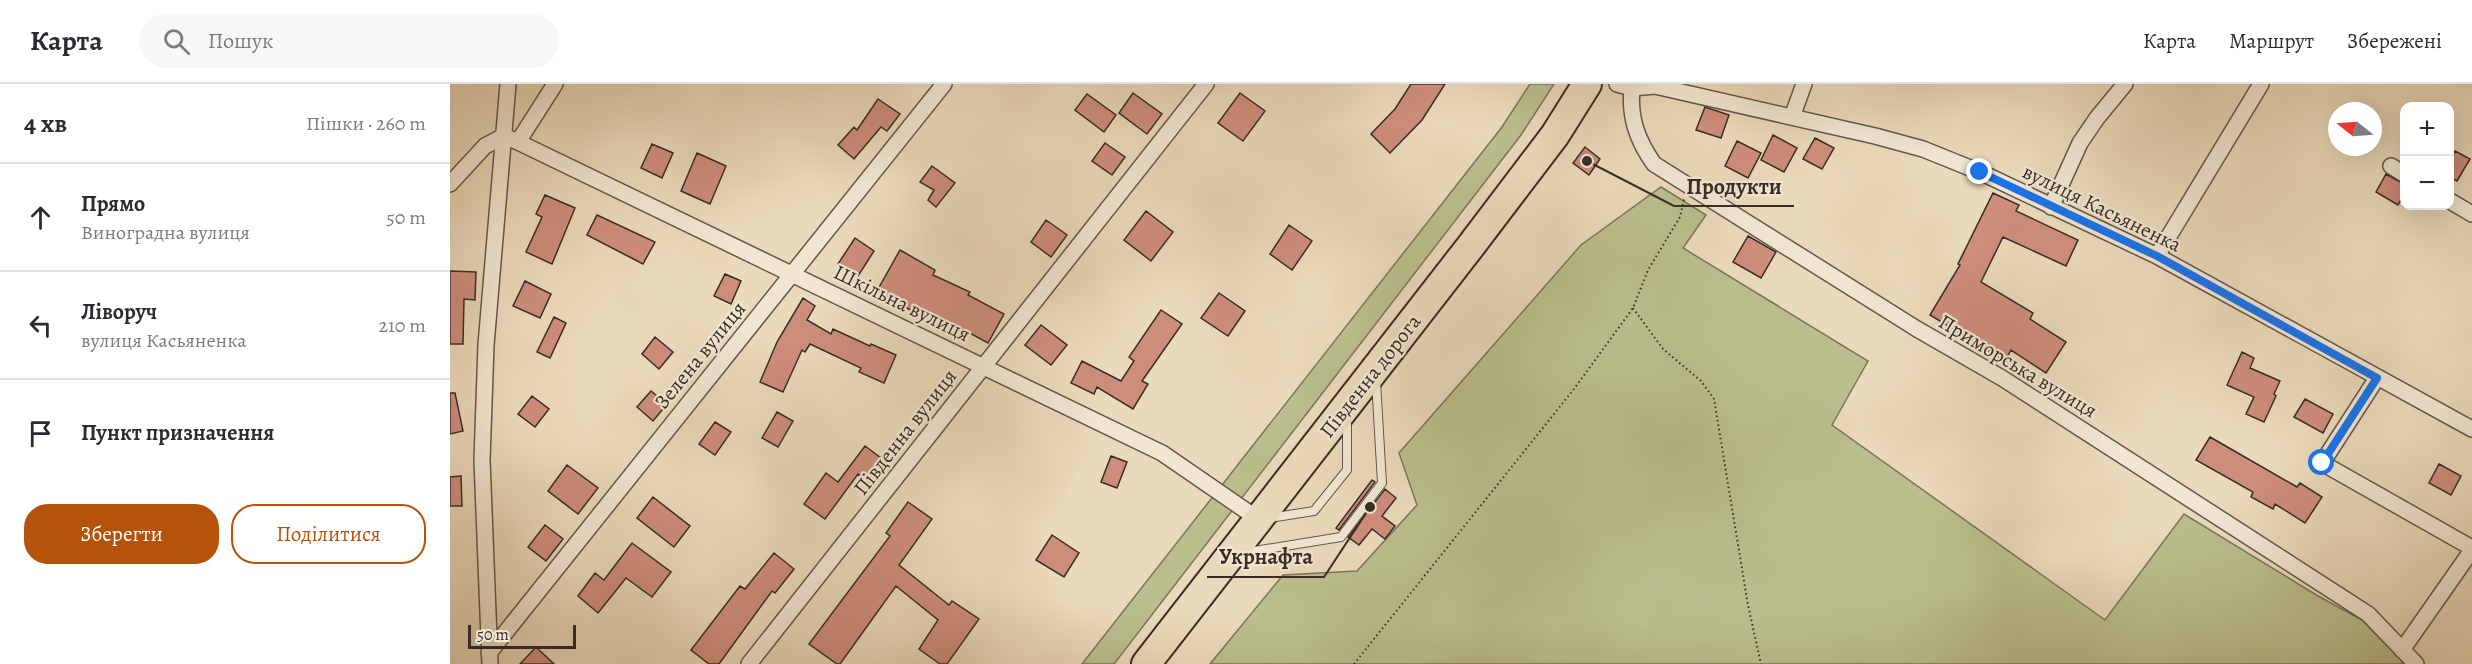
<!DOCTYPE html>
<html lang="uk">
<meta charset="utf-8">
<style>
:root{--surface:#fff;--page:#f7f7f7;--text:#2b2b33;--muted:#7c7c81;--line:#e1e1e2;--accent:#b45309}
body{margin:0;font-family:Alegreya,serif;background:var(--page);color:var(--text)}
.controls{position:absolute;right:18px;top:18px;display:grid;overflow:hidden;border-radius:12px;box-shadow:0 6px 24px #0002}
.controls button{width:54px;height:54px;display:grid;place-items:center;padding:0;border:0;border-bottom:2px solid var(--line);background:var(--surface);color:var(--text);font:30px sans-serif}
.compass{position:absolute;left:1878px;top:18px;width:54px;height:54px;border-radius:50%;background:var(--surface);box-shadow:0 6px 24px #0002;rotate:287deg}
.scale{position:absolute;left:18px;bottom:15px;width:108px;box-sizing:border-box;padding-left:6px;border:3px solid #392c26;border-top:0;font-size:16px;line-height:21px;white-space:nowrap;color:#392c26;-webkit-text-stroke:4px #f1e6d2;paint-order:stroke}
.stop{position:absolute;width:18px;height:18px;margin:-14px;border:4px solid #1a73e8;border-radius:50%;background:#fff}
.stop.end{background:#1a73e8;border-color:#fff;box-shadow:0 2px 6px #0008}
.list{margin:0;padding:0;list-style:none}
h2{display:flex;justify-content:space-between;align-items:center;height:78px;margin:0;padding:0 24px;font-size:26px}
h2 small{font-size:20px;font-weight:400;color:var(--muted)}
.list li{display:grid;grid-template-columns:39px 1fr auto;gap:18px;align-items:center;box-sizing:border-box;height:108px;padding:0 24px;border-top:2px solid var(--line)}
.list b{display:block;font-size:22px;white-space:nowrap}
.list p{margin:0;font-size:20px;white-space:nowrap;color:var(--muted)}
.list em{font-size:20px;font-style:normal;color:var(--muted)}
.actions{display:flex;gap:12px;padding:18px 24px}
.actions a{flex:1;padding:14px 0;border:2px solid var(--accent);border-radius:24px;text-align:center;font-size:21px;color:var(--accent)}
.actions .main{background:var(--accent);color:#fff}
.icon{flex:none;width:33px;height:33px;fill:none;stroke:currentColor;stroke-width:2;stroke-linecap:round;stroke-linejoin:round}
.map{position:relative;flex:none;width:2022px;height:580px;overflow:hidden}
header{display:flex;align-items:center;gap:36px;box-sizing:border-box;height:84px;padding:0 30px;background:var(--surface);border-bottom:2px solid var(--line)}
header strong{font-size:28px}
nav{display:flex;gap:33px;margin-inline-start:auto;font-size:21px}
.search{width:420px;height:54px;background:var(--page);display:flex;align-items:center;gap:15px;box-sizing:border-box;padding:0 21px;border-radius:33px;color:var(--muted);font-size:22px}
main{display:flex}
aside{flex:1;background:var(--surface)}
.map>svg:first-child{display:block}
.green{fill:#babe8d;stroke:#7a755a;stroke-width:1.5}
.building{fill:#cd8d7b;stroke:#392c26;stroke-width:1.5}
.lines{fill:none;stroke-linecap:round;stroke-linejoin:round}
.lane-casing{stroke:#65574b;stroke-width:10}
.street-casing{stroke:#65574b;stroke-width:18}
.highway-casing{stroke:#392c26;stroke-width:32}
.path{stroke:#392c26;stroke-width:2;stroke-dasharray:1.5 3;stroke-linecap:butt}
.lane{stroke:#f1e6d2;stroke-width:8}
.street{stroke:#f1e6d2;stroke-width:15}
.highway{stroke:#ead9ba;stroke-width:28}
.route{stroke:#1a73e8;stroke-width:8}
.labels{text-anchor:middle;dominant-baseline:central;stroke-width:4.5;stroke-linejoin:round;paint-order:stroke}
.street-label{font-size:21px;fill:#392c26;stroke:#f1e6d2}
.leader{fill:none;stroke:#392c26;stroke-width:2}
.callout-dot{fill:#392c26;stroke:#f1e6d2;stroke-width:2}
.callout-label{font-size:22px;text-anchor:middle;font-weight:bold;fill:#392c26;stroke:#f1e6d2;stroke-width:4.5;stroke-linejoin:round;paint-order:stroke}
</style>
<header>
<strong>Карта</strong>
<div class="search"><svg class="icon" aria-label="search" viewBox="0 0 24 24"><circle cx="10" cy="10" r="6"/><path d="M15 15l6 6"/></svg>Пошук</div>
<nav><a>Карта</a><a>Маршрут</a><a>Збережені</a></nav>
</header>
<main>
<aside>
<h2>4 хв<small>Пішки · 260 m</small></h2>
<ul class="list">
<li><svg class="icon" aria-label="ahead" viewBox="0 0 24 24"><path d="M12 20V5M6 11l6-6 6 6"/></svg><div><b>Прямо</b><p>Виноградна вулиця</p></div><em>50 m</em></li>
<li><svg class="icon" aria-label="left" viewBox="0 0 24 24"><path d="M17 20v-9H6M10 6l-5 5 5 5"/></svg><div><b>Ліворуч</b><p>вулиця Касьяненка</p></div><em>210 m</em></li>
<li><svg class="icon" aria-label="arrive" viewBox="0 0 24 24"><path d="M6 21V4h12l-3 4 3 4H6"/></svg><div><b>Пункт призначення</b></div></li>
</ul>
<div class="actions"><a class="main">Зберегти</a><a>Поділитися</a></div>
</aside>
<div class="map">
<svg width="2022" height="580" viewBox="0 0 2022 580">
<rect width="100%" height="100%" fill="#ead9ba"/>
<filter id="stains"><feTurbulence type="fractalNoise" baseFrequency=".00333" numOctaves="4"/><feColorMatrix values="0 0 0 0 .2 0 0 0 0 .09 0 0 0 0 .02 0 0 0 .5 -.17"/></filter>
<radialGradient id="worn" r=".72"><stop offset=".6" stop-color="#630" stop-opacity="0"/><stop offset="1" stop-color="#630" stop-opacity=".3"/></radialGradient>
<path class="green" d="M1080 0H1104L1071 51 664 580H632L1052 43Z
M1211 103 1256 131 1233 164 1418 277 1382 341 1655 536 1734 430 1868 512 1912 536 1955 580H760L833 491 907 487 967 421 949 369 1131 161Z"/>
<path class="building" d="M961 0H995L972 36 940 69 921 50 945 25Z
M683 9 712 30 697 50 669 29Z
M790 9 815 27 793 57 768 39Z
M637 10 666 31 654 48 625 26Z
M428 15 450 30 437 47 431 43 404 75 388 61 404 43 407 46Z
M1255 23 1279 31 1271 54 1246 46Z
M1323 51 1347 64 1334 88 1311 76Z
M1365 54 1384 64 1372 85 1353 75Z
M1287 57 1311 69 1298 94 1275 82Z
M655 59 675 73 662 91 642 77Z
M202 60 223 69 212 94 191 84Z
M1135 63 1150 75 1139 91 1123 79Z
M2005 67 2020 75 2007 97 2000 93V77Z
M247 69 276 82 260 120 231 107Z
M482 82 505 99 486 123 478 116 484 106 470 98Z
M1936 90 1954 100V111L1948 121 1926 108Z
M1543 109 1569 121 1566 127 1628 156 1616 182 1553 153 1531 198 1583 229 1580 235 1616 258 1596 289 1561 266 1555 277 1480 231 1510 181 1508 180Z
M95 111 125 124 102 180 76 168 92 133 86 130Z
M696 127 723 148 701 177 674 156Z
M147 131 205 158 193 180 137 151Z
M596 136 617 151 601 173 581 158Z
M839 141 862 157 842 186 820 170Z
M1298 152 1326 168 1311 194 1283 178Z
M405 154 424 167 408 192 388 180Z
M450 166 485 186 483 191 520 208 518 211 554 230 538 259 505 241 464 224 462 227 427 207Z
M0 187 26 188 25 216 14 215 13 260H0Z
M275 190 291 197 281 220 264 212Z
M75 197 101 210 90 234 63 222Z
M769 209 795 227 778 252 751 234Z
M353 214 365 222 357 236 381 250 383 245 420 262 421 260 446 271 434 299 409 288 411 284 360 260 355 268 352 266 333 308 310 298 327 258Z
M711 226 732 240 692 297 698 300 683 325 647 303 644 310 621 299 632 277 671 297 684 277 679 273Z
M104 233 116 239 100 274 87 268Z
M591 241 617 261 601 281 575 261Z
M205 253 223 268 209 285 192 270Z
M1792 268 1804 274 1800 284 1830 297 1824 310 1826 312 1814 338 1796 330 1804 313 1777 301Z
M201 307 217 320 203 337 187 323Z
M0 309H5L13 347 0 350Z
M82 312 99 325 85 343 68 330Z
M1855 315 1883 330 1873 349 1844 333Z
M327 328 343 337 328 363 312 354Z
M265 338 281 348 265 371 249 360Z
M1760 353 1847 403 1850 399 1872 413 1855 439 1825 420 1823 425 1801 413 1803 408 1746 376Z
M415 362 439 380 423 401 408 390 375 435 354 420 376 389 388 398Z
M661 372 677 378 667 404 651 398Z
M1989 380 2011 392 2001 411 1979 399Z
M117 381 148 404 128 430 98 407Z
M11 392 12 422H0V393Z
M922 396 925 398 889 446 886 444Z
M935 405 946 414 932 432 945 442 935 455 922 445 909 461 898 453Z
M203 413 240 442 224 463 187 434Z
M458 418 482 435 449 481 499 521 502 517 529 535 497 580H490L469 565 488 536 446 502 390 580H387L359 560 440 452 436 449Z
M95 441 113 455 96 477 78 463Z
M602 451 629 469 614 493 586 476Z
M182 459 221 488 202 513 176 494 148 529 128 512 145 489 154 496Z
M324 469 344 485 325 509 322 507 269 580H259L241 566 290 502 295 505Z
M86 563 104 580H70Z"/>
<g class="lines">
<defs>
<path id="lane" d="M819 434 864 427 897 386V335
M792 469 891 453 932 399 926 297"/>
<path id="street" d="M1167 0 1182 4 1205 2 1425 52 1473 65 1530 88 1707 172 2022 345
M1182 4C1179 33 1187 56 1204 80L1467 245 1552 294 1918 530 1966 580
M1342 33 1354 0
M68 58 712 369 808 435
M1941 82 1954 90
M0 100 35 62 54 52 68 58 105 0
M2000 117 2022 130
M1601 123 1630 59 1647 34 1675 0
M1707 172 1811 0
M1927 294 1872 379 2022 464
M1952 566 2022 466
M39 569 494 0
M40 580 32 376 36 261 58 0
M299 580 756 0"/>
<path id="highway" d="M696 580 1020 163 1105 51 1137 0"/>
</defs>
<use href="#lane" class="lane-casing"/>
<use href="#street" class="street-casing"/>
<use href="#highway" class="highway-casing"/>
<path class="path" d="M1183 224 1213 265 1251 297 1264 315 1298 521 1311 580
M904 580 1124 305 1183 224 1198 186 1230 133 1234 115"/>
<use href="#lane" class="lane"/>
<use href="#street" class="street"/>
<use href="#highway" class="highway"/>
</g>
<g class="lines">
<path class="route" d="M1530 88 1707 172 1927 294 1872 379"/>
</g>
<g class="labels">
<g class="street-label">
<text transform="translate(1652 124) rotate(26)">вулиця Касьяненка</text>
<text transform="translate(452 219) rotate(26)">Шкільна вулиця</text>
<text transform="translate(250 271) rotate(-51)">Зелена вулиця</text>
<text transform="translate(1568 282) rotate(31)">Приморська вулиця</text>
<text transform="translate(920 292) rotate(-52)">Південна дорога</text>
<text transform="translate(455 348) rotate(-52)">Південна вулиця</text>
</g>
</g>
<path class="leader" d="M1137 77L1224 122H1344M920 423L874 493H757"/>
<g class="callout-dot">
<circle cx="1137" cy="77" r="6"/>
<circle cx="920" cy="423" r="6"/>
</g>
<g class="callout-label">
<text x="1284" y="110">Продукти</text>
<text x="816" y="480">Укрнафта</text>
</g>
<rect width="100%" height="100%" filter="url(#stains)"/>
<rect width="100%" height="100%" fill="url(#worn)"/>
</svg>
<div class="controls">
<button>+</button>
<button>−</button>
</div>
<svg class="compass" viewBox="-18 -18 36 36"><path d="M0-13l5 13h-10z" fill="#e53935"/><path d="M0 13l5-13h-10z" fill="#7c7c81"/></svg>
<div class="scale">50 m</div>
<div class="stop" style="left:1872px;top:379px"></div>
<div class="stop end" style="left:1530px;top:88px"></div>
</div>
</main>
